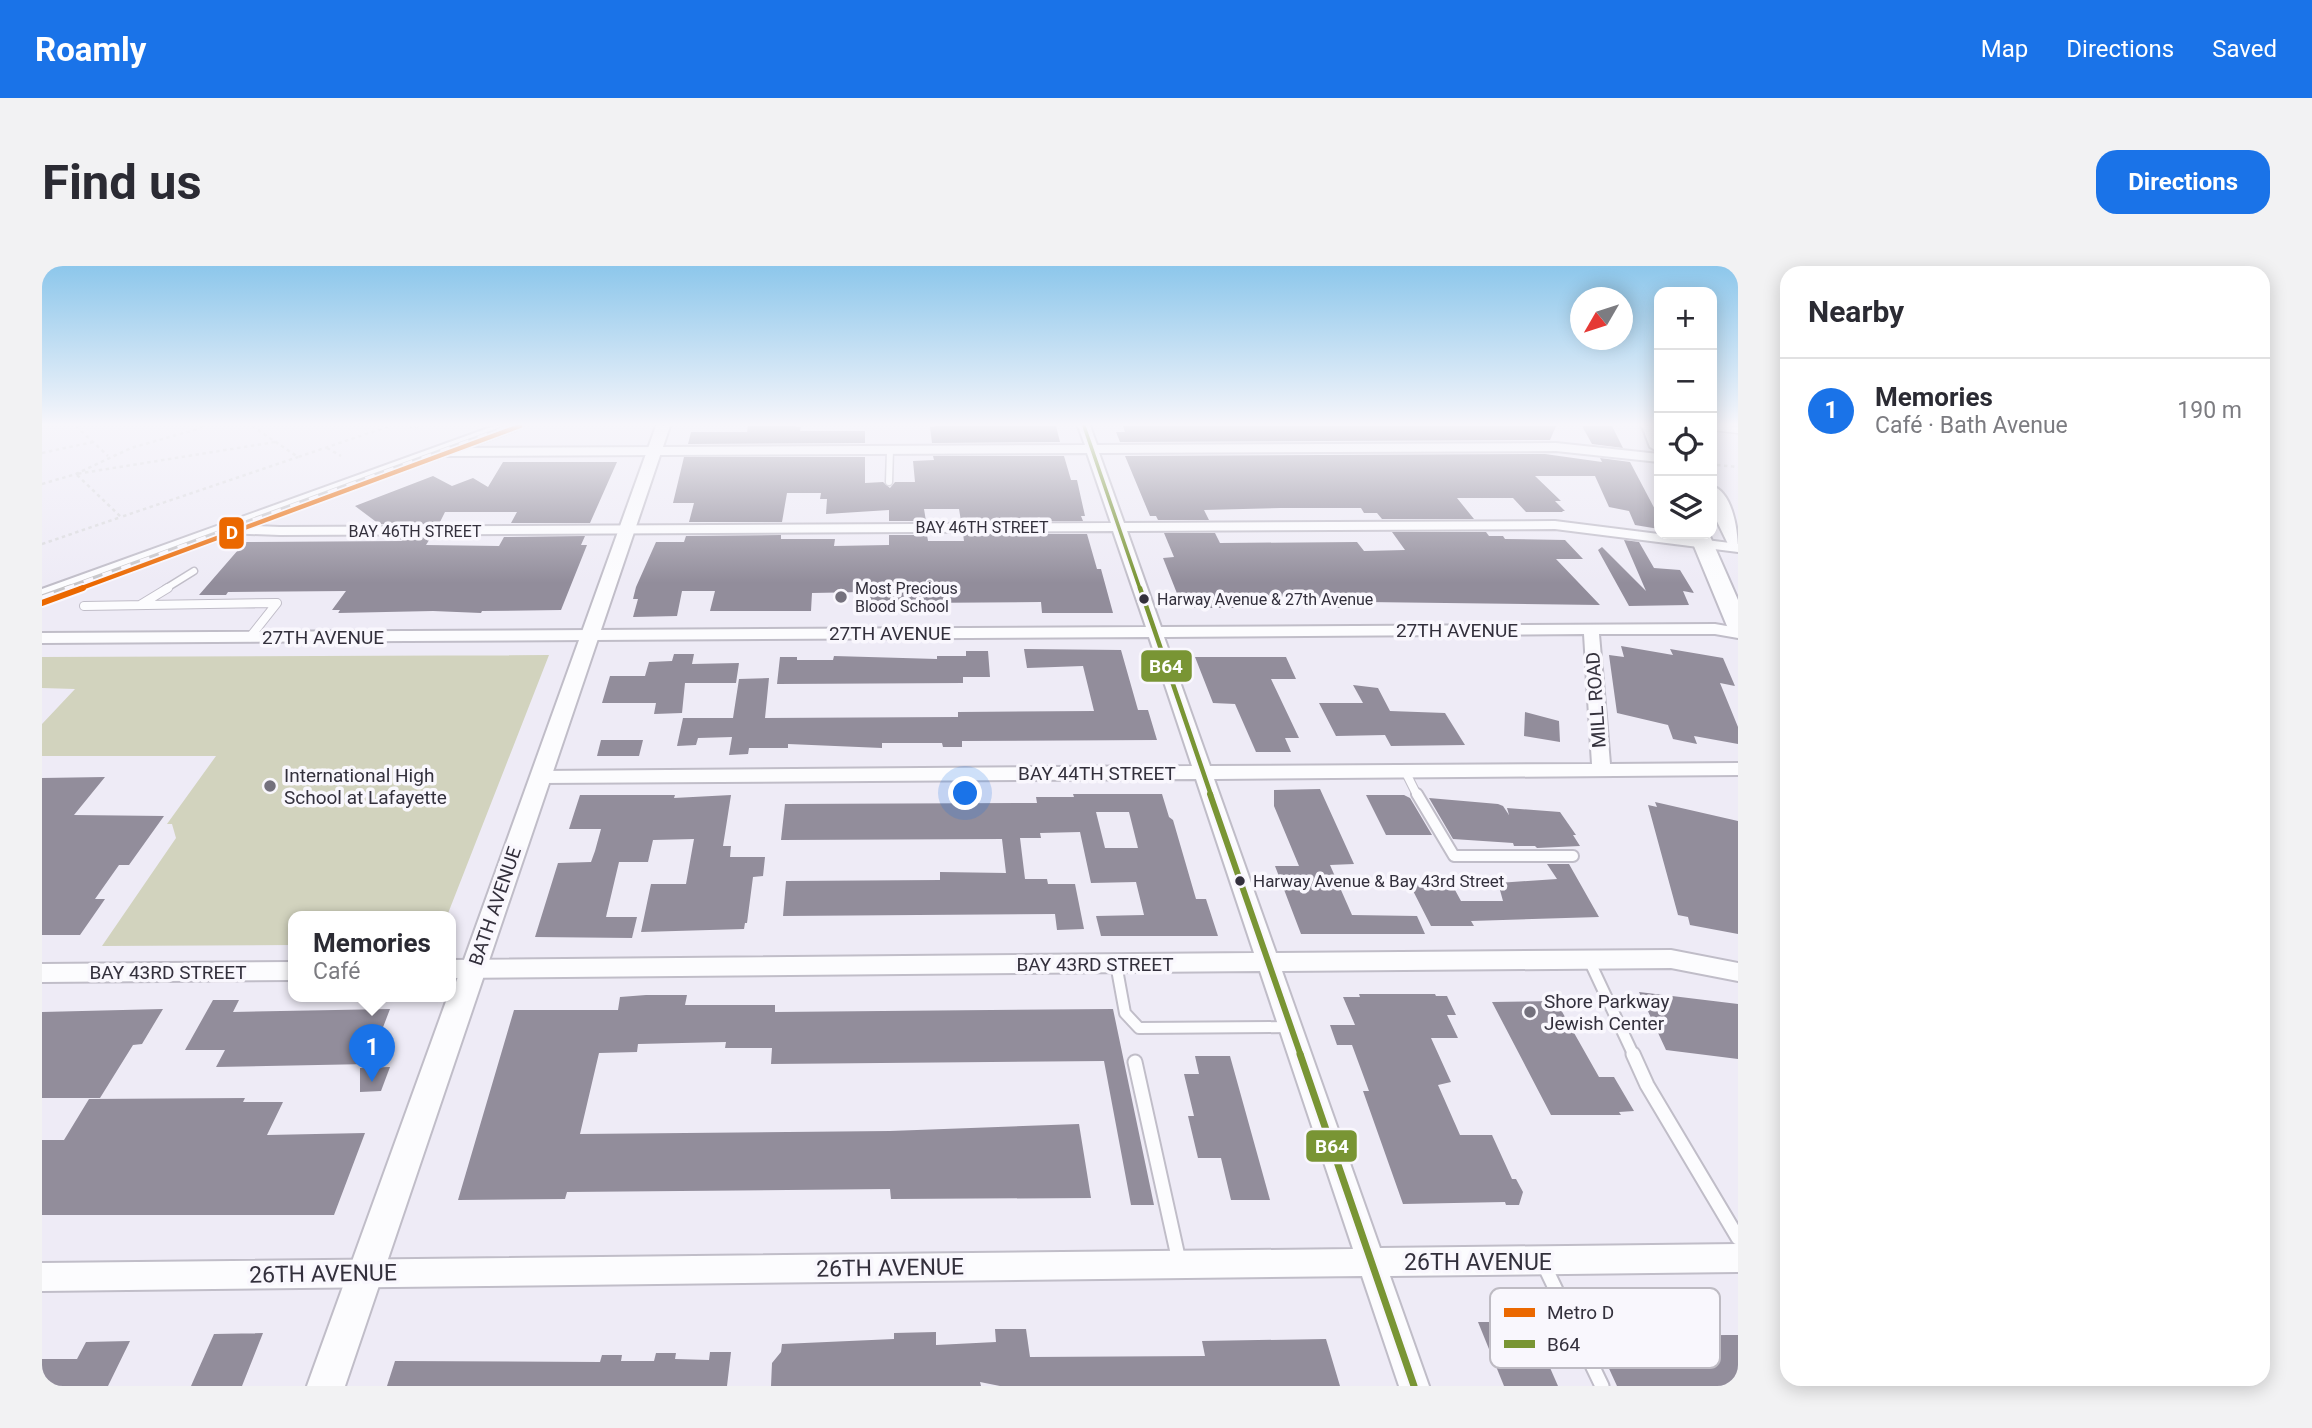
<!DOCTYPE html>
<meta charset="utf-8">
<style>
:root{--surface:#fff;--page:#f2f2f3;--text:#2b2b33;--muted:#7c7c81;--line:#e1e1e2;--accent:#1a73e8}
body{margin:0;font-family:Roboto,sans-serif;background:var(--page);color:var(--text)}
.controls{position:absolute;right:21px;top:21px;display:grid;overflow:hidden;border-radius:14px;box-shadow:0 4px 18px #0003}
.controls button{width:63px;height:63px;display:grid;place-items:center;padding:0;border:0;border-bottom:2px solid var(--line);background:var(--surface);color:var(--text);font:35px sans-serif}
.compass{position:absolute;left:1528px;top:21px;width:63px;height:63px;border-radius:50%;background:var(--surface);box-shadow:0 4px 18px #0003;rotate:231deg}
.you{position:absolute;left:924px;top:528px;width:24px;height:24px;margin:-18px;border:5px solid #fff;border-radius:50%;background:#1a73e8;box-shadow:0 0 0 10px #1a73e833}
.badge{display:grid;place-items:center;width:46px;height:46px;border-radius:50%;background:var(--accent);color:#fff;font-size:23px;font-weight:700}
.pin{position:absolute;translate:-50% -58px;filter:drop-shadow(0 2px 4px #0008)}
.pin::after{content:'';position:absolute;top:37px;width:24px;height:21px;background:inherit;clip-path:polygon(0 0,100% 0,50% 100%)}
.popup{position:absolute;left:246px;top:645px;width:168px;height:91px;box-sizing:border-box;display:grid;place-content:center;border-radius:14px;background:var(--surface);filter:drop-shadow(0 2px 5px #0005);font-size:23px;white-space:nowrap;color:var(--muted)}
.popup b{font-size:26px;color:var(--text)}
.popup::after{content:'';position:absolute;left:50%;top:100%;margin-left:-14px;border:14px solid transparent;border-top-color:var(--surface)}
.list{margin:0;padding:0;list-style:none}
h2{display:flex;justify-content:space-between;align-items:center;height:91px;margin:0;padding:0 28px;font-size:30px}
h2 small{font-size:23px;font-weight:400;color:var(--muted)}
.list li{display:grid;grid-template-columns:46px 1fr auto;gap:21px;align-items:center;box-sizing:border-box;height:105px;padding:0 28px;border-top:2px solid var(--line)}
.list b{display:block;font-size:26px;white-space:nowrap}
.list p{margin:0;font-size:23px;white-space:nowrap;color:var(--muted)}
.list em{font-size:23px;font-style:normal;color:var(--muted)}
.icon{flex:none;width:38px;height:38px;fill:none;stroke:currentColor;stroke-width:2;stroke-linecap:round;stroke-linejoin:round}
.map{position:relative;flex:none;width:1696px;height:1120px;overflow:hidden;border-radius:21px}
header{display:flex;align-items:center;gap:42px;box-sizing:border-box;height:98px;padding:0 35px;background:var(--accent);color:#fff}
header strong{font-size:33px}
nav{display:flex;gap:38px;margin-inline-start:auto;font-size:24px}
.intro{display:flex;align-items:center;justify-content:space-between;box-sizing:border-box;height:168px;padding:0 42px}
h1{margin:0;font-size:49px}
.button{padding:18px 32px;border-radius:21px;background:var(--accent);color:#fff;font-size:24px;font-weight:700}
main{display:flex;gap:42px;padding:0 42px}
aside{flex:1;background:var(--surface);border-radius:21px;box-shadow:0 4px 18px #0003}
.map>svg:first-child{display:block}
.green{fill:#d2d3be}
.building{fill:#928d9b;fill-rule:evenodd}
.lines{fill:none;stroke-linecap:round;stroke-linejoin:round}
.service-far3-casing{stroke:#c0bdc8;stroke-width:9}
.service-far2-casing{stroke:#c0bdc8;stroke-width:10}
.service-far1-casing{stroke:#c0bdc8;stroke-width:14}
.service-casing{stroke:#c0bdc8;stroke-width:17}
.minor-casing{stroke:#c0bdc8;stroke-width:4}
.tertiary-casing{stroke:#c0bdc8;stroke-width:4}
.secondary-casing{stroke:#c0bdc8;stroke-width:4}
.path{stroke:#dadadd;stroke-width:2.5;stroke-dasharray:3.5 3.5;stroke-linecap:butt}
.service-far3{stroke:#fcfcfe;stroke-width:6}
.service-far2{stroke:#fcfcfe;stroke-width:8}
.service-far1{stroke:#fcfcfe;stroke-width:10}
.service{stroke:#fcfcfe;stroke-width:13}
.minor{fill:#fcfcfe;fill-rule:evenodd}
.tertiary{fill:#fcfcfe;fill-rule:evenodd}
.secondary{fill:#fcfcfe;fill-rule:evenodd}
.rail-far1-casing{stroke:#c7c6c9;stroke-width:5}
.rail-casing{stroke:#c7c6c9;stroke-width:7}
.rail-far1{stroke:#f9f7fd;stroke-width:3.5;stroke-dasharray:10;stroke-linecap:butt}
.rail{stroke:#f9f7fd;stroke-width:4.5;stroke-dasharray:13;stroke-linecap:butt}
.bus-1-far3-casing{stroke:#f9f7fd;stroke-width:7}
.bus-1-far2-casing{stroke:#f9f7fd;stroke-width:9}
.bus-1-far1-casing{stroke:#f9f7fd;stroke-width:11}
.bus-1-casing{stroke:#f9f7fd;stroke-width:12}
.bus-1-far3{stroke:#799534;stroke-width:3.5}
.bus-1-far2{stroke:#799534;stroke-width:4.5}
.bus-1-far1{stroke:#799534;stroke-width:6}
.bus-1{stroke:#799534;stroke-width:7}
.metro-1-far1-casing{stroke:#f9f7fd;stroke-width:8}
.metro-1-casing{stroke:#f9f7fd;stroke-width:10}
.metro-1-far1{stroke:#eb6800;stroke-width:4.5}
.metro-1{stroke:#eb6800;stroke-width:6}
.poi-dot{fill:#74717d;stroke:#f9f7fd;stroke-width:2.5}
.bus-dot{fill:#33303c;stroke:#f9f7fd;stroke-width:2.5}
.labels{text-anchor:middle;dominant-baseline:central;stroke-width:7;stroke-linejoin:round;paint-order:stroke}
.far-street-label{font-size:16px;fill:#33303c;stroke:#f9f7fd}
.far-poi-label{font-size:16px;fill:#33303c;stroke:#f9f7fd;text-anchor:start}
.far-bus-label{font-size:16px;fill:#33303c;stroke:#f9f7fd;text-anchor:start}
.bus-label{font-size:17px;fill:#33303c;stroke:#f9f7fd;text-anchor:start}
.street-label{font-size:19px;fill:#33303c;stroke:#f9f7fd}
.poi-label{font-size:19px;fill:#33303c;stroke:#f9f7fd;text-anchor:start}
.near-street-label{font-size:23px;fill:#33303c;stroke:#f9f7fd}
.key{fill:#f9f7fd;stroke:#bebbc3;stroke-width:2}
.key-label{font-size:19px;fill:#33303c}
.line-badge{stroke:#f9f7fd;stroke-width:2.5}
.badge-label{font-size:19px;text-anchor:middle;font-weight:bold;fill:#fff}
</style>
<header>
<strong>Roamly</strong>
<nav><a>Map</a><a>Directions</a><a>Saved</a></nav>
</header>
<div class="intro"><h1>Find us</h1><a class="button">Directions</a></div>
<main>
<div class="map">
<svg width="1696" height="1120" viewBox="0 0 1696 1120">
<rect width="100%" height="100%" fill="#eeebf6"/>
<path class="green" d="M507 389 405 650H251V679L60 680 134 572 130 558H125L174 490H0V458L33 423 0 422V391Z"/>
<path class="building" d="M706 160H753L759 161 758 165H823V177L646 178 649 166H705Z
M894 160H1014L1018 176 890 177 888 161Z
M1081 160H1514L1508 174 1078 176 1074 166H1083Z
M1540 160H1570L1581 182 1550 178Z
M1503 188 1560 196 1558 192 1588 196 1617 251V263L1593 259 1587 245 1567 241 1553 210H1493L1519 235H1513L1523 245H1520L1521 246H1484L1471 232H1415L1432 253H1340L1335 247H1322L1319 242H1239L1162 244 1167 254H1116L1114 250H1108L1083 190Z
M891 190H1022L1029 214H1035L1043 250H1039L1041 255H919L917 243H882L884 255H847V244L784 248 785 233H778L779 227H745L740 256H647L652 237H631L642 191H823V217L841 216 848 222 853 216H873L871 195 892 194Z
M461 196H575L548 257H469L475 246H403L397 258H337L313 240 391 210 410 220 431 212 446 221Z
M1350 266H1444L1447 270H1461L1463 273 1523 274 1541 293H1514L1558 339 1324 336 1326 339H1313L1314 342H1288L1282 332 1204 334 1208 342H1149L1144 330H1136L1121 292 1132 291 1122 267H1173L1178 277 1315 276 1322 285 1363 284Z
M921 268H1045L1055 303H1059L1071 347H1000L999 336 868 337V345H820L821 326 770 327 769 345H668L673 325H640L635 350 591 351 596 333H591L594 321 614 276H642L644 270 739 269V273H793L792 280 847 279V269H885L886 275H922Z
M543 270 539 279H545L519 344 440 345 439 347 391 345 296 347 298 344H290L304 325 186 326 184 329H157L203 276 361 275 355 271H389L384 279 457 280 462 271Z
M1582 274 1597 276 1612 302 1638 304 1652 327 1641 325 1647 339 1587 340 1556 284 1560 281 1604 325Z
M1579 380 1631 389 1628 383 1681 392 1693 420 1678 417 1696 461V478L1652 470 1655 478 1631 473 1626 459 1575 447 1567 389 1582 391Z
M982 383 1079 384 1096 444H1106L1115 474 920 475V481H901L900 477H840V482L746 478V482H707L706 488 687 489 690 471 656 472 654 479 635 480 641 452H691L697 413 727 412 723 452 916 451V446L1052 445 1041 400 985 402Z
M924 385H946L948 411H921V417L735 418 738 391H755V394H791L792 390 895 393V390H924Z
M632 388H652L650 398 697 397 694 417H643L640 447 612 448 614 437H560L568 410H603L607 396 630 395Z
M1153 391H1244L1254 413H1229L1257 472H1243L1249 486H1214L1193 438 1171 437Z
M1311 419 1336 422 1348 445 1403 447 1423 479 1349 480 1343 469 1294 470 1277 437H1321Z
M1483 446 1517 455 1518 476 1482 470Z
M559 474H601L597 490H555Z
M63 511 32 549 122 550 87 599H77L53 633H63L38 669H0V512Z
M1278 523 1312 598 1288 599 1310 649 1375 650 1383 668H1259L1233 600H1257L1232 540V524Z
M1031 528H1120L1127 551 1131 554 1154 633H1164L1176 670H1059L1054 650 1102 649 1094 616 1049 617 1038 566 998 567 999 572H978L983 613H1005L1006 618H1033L1042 663 1015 664 1013 648 741 650 744 615 898 614V606L964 607 960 573 739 574 743 538 980 537H995L994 531H1032ZM1054 546H1087L1096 582H1063Z
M538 529H633L632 532 689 529 681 580H689L688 591H723L721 610 711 611 705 657H703L702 663 599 666 609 618H644L652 573 611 574 606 596H577L564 651H595L590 672 493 671 516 597 549 596 553 585 559 563H527Z
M1324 529H1362L1368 532 1390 569H1344Z
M1387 532 1456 538 1461 540 1467 549 1465 542 1518 546 1534 569H1531L1538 580 1495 582 1493 580H1472L1471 577 1411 573Z
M1613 536 1696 555V668L1648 659 1646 651 1636 649 1606 539 1615 541Z
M1505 598H1527L1557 651 1429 655 1432 660H1389L1365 613H1407L1419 635H1461L1456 617 1515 613Z
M1597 726 1696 738V793L1624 784Z
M1317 728H1393L1394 730H1405L1414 749H1405L1416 772H1389L1409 816 1396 819 1418 869H1450L1470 913H1474L1481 926 1477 939H1464L1463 936 1361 938 1321 825H1327L1310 779H1295L1288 759H1313L1301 731H1318Z
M604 729H645L643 739H733V746L1071 743 1112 939H1089L1062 795 729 798 730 782H683L684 776 596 778 595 786 557 787 538 868 848 865 1037 858 1049 932 849 933 848 923 525 926 523 933 416 934 472 744H576L578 731Z
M171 734H197L191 746 348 743 327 798 174 801 183 784H143Z
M1514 735 1557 811H1572L1592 845 1577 846 1579 849H1509L1450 736Z
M121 743 100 778 91 779 58 832H0V746Z
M1153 790H1188L1228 934H1189L1179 892H1156L1146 850H1152L1142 808H1157Z
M348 801 339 825 318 826V802Z
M203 832 201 836H241L225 869 323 867 292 949H0V874H22L47 833Z
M1436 1056H1488L1516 1120H1462Z
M953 1063H984L988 1091 1163 1090 1160 1075 1284 1073 1298 1120H958L938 1116 939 1120H729L730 1097 739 1086 740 1078 852 1073V1067L894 1066V1079L954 1076Z
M221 1067 200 1120H149L172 1068Z
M1687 1069H1696V1120H1575L1552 1070Z
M88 1075 66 1120H0V1093H35L44 1076Z
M668 1086H689L685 1120H345L353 1095 558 1096 560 1089H580L579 1095H612L614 1087H634L633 1093 667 1094Z"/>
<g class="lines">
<defs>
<path id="service-far3" d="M1670 161 1696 164
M847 216 848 184
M123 323 152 305"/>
<path id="service-far2" d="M98 339 126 322
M42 340 235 337 208 371
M1363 505 1375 529"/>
<path id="service-far1" d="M1375 528 1412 590H1531
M1547 694 1592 790
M1074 698 1083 747 1097 762 1248 761"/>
<path id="service" d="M1591 788 1605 819 1696 972
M1093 796 1137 995
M1502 999 1560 1120"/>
<path id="minor" d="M1036 160H1048L1055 179 1514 177 1617 188V196L1514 185 1057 187 1082 257 1513 255 1696 278V286L1513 263 1085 265 1119 361 1673 358 1696 362V372L1673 368H1557L1568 498 1696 497V509L1172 513 1234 687 1629 684 1696 697V715L1629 702 1240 705 1338 982 1696 978V1006L1348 1010 1387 1120H1357L1320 1010 0 1025V997L1311 983 1218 705 409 712V694L1212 687 1154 513 498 517 492 516 489 511 492 506 498 505 1150 500 1107 371 0 377V367L1104 361 1071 265 238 269 182 267 175 263 182 259 238 261 1069 257 1045 187 394 190 388 186 394 182 1043 179ZM1542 368 1550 498 1168 500 1122 371Z
M251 696V714L0 716V698Z"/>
<path id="tertiary" d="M614 160H628L303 1120H265L406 730H409Z"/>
<path id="secondary" d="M452 160H476L474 164 0 336V323Z
M1600 160H1617V186L1608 181Z
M1670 220C1691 226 1696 266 1696 284L1689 282 1686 278 1670 245Z
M1647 268H1667L1696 334V367L1688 365 1685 360Z"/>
</defs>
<use href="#service-far3" class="service-far3-casing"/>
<use href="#service-far2" class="service-far2-casing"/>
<use href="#service-far1" class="service-far1-casing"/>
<use href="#service" class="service-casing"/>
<use href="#minor" class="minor-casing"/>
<use href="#tertiary" class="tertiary-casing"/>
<use href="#secondary" class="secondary-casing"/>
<path class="path" d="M34 160 66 190
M210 160 256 191 348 160
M367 160 372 163 381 160
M233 176 34 208 79 251 256 191
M285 182 299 190
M0 187 51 176
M1675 199 1696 201
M0 218 34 208 89 182 166 160
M0 278 79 251"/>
<use href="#service-far3" class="service-far3"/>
<use href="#service-far2" class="service-far2"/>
<use href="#service-far1" class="service-far1"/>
<use href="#service" class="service"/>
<use href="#minor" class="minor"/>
<use href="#tertiary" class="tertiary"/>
<use href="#secondary" class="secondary"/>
<defs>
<path id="rail-far1" d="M23 323 468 160"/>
<path id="rail" d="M0 332 28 322"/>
</defs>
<use href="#rail-far1" class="rail-far1-casing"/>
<use href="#rail" class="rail-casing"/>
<use href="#rail-far1" class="rail-far1"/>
<use href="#rail" class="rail"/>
<defs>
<path id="bus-1-far3" d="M1042 160 1098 323"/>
<path id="bus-1-far2" d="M1098 322 1169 529"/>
<path id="bus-1-far1" d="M1168 528 1259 790"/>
<path id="bus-1" d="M1258 788 1372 1120"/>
</defs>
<use href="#bus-1-far3" class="bus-1-far3-casing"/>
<use href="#bus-1-far2" class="bus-1-far2-casing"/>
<use href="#bus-1-far1" class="bus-1-far1-casing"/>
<use href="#bus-1" class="bus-1-casing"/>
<use href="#bus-1-far3" class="bus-1-far3"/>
<use href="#bus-1-far2" class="bus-1-far2"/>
<use href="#bus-1-far1" class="bus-1-far1"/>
<use href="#bus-1" class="bus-1"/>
<defs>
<path id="metro-1-far1" d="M37 323 478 160"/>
<path id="metro-1" d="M0 337 41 322"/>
</defs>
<use href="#metro-1-far1" class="metro-1-far1-casing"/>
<use href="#metro-1" class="metro-1-casing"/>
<use href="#metro-1-far1" class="metro-1-far1"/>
<use href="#metro-1" class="metro-1"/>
</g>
<linearGradient id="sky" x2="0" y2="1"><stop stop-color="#8dc7eb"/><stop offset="0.5" stop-color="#f7f6fb"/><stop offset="1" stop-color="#f7f6fb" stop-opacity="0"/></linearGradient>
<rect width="1696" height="317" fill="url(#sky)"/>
<g class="poi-dot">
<circle cx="799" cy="331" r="7"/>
<circle cx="228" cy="520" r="7"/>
<circle cx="1488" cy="746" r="7"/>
</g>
<g class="bus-dot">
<circle cx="1102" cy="333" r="6"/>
<circle cx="1198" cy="615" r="6"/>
</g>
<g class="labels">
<g class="far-street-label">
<text x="940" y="261">BAY 46TH STREET</text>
<text x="373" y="265">BAY 46TH STREET</text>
</g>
<g class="far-poi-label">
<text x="813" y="322">Most Precious<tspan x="813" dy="18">Blood School</tspan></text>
</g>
<g class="far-bus-label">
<text x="1115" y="333">Harway Avenue &amp; 27th Avenue</text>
</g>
<g class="bus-label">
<text x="1211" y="615">Harway Avenue &amp; Bay 43rd Street</text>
</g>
<g class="street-label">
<text x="1415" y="364">27TH AVENUE</text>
<text x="848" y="367">27TH AVENUE</text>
<text x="281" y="371">27TH AVENUE</text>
<text transform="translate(1554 434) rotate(-94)">MILL ROAD</text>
<text x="1055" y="507">BAY 44TH STREET</text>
<text transform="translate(453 640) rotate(-71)">BATH AVENUE</text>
<text x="1053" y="698">BAY 43RD STREET</text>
<text x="126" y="706">BAY 43RD STREET</text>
</g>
<g class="poi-label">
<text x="242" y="509">International High<tspan x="242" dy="22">School at Lafayette</tspan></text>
<text x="1502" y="735">Shore Parkway<tspan x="1502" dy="22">Jewish Center</tspan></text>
</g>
<g class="near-street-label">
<text x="1436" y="996">26TH AVENUE</text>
<text transform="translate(848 1002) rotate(-1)">26TH AVENUE</text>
<text transform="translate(281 1008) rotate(-1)">26TH AVENUE</text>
</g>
</g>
<rect x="1448" y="1022" width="230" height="80" rx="10" class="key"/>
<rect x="1462" y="1042" width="31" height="9" fill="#eb6800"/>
<rect x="1462" y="1074" width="31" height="8" fill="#799534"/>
<g class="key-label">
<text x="1505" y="1053">Metro D</text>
<text x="1505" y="1085">B64</text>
</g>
<g class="line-badge">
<rect x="176" y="250" width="27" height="34" rx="7" fill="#eb6800"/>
<rect x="1098" y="383" width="53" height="34" rx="7" fill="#799534"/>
<rect x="1263" y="863" width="53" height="34" rx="7" fill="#799534"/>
</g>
<g class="badge-label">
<text x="190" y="273">D</text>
<text x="1124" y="407">B64</text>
<text x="1290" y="887">B64</text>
</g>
</svg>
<div class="controls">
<button>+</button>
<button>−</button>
<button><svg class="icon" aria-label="locate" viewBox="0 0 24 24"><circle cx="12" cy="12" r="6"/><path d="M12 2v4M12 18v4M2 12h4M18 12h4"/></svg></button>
<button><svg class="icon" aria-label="layers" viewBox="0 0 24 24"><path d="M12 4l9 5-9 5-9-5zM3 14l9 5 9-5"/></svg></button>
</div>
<svg class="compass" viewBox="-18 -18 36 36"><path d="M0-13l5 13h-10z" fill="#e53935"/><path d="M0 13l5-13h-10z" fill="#7c7c81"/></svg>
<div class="you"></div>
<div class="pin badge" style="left:330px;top:816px">1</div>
<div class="popup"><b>Memories</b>Café</div>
</div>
<aside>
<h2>Nearby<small></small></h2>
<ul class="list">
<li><span class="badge">1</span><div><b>Memories</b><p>Café · Bath Avenue</p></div><em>190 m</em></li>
</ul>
</aside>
</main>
